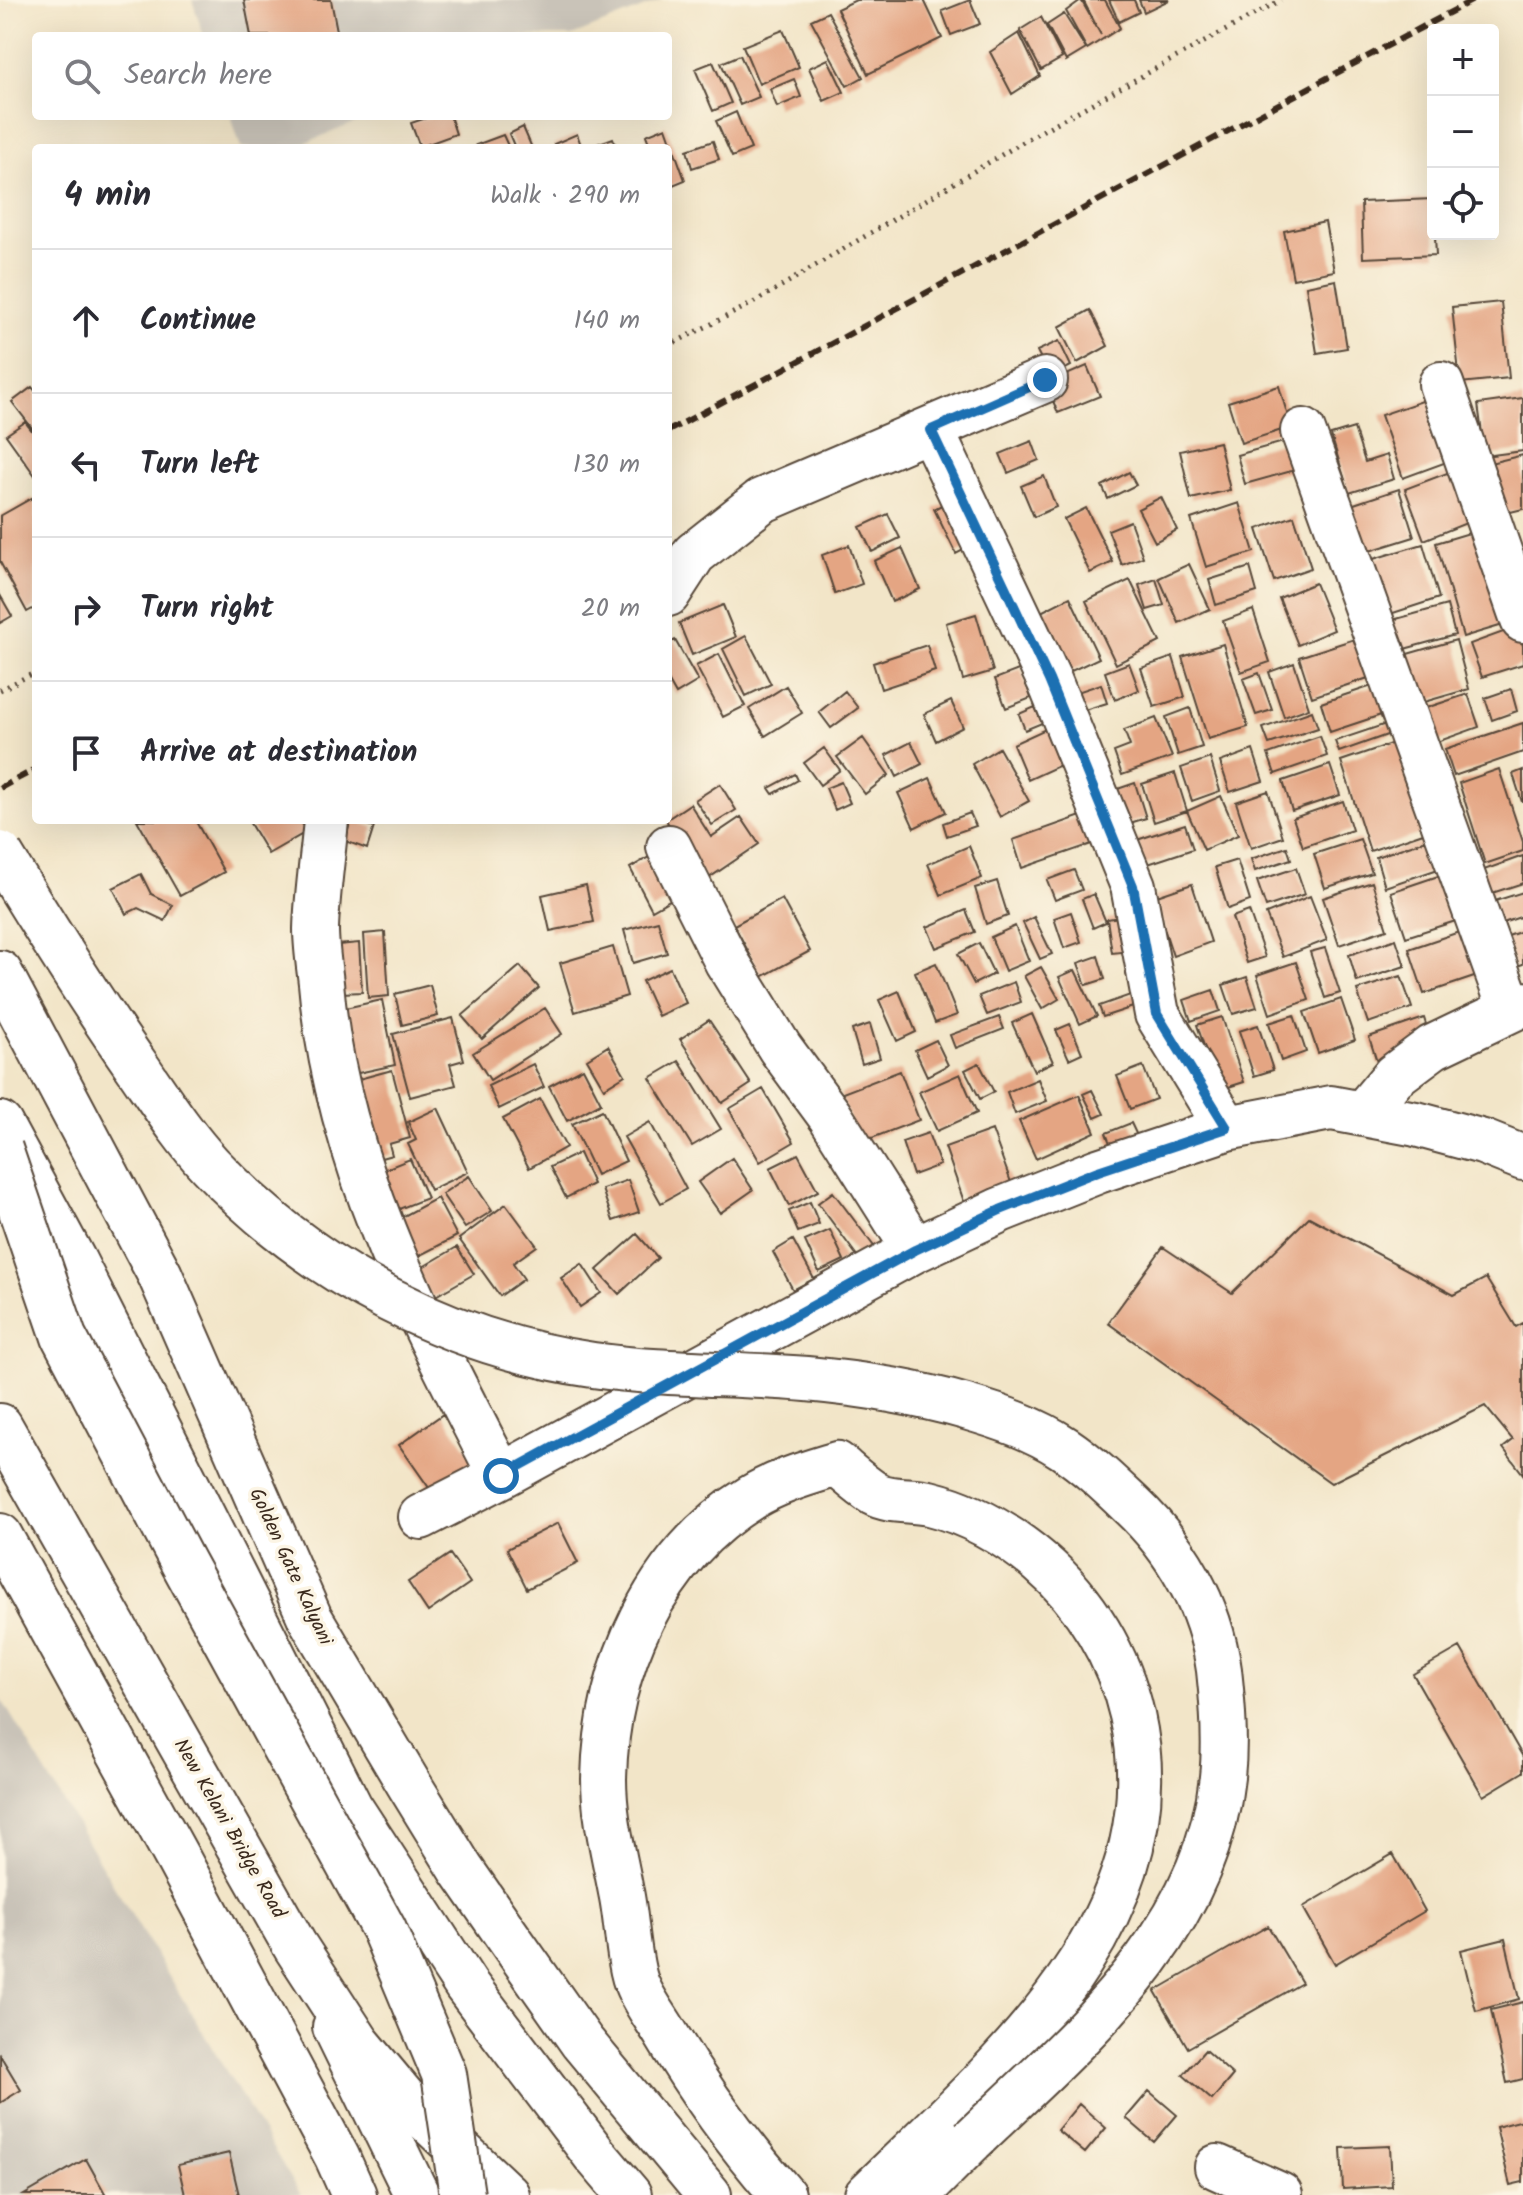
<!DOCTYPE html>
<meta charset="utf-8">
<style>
:root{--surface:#fff;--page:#f2f2f3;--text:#2b2b33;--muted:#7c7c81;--line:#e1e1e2}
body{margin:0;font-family:Kalam,sans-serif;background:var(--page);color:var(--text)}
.controls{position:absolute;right:24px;top:24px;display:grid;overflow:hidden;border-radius:8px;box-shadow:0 8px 32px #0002}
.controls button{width:72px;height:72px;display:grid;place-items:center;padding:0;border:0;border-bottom:2px solid var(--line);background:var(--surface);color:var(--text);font:40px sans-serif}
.stop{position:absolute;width:24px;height:24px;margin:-18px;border:6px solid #1f6fb2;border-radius:50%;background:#fff}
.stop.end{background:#1f6fb2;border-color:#fff;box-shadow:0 2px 8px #0008}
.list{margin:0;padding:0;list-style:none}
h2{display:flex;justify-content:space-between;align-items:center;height:104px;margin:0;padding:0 32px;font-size:34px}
h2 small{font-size:26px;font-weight:400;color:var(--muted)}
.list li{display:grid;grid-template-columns:52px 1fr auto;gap:24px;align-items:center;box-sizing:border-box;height:144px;padding:0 32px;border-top:2px solid var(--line)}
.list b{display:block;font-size:30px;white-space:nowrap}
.list em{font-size:26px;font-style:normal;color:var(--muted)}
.icon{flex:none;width:44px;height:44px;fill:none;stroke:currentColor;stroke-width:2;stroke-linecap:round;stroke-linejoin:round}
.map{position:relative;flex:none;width:1523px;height:2195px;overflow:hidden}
.search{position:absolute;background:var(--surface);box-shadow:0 8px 32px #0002;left:32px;top:32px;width:640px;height:88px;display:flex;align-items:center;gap:20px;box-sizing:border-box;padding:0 28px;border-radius:8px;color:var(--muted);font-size:30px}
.panel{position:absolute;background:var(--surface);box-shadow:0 8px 32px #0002;left:32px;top:144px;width:640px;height:680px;border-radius:8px}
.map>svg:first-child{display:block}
.industrial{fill:#c9c3b8}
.building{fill:#e4a583}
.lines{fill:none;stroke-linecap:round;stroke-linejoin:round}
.minor-casing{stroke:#564638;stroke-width:48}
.major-casing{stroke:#564638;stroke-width:48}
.highway-casing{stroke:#564638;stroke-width:48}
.path{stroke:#564638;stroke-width:5;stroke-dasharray:2 6;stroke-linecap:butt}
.minor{stroke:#fff;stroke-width:44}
.major{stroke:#fff;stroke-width:44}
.highway{stroke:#fff;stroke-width:44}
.rail{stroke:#3b2a1e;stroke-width:6;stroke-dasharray:12 6;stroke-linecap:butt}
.highway-bridge-casing{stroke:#564638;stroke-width:48;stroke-linecap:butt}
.highway-bridge{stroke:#fff;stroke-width:44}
.route{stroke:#1f6fb2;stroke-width:10}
.labels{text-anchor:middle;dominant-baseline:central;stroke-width:7;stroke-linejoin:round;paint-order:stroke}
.street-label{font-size:20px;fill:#3b2a1e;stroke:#fcf5e5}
</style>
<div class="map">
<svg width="1523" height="2195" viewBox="0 0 1523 2195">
<rect width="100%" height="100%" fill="#fcf5e5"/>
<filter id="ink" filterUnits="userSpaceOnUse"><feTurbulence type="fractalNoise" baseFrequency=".0125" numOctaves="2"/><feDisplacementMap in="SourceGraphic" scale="16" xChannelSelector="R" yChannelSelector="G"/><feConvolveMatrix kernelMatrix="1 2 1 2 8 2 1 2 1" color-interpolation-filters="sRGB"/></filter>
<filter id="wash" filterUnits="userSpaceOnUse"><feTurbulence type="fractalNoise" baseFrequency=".006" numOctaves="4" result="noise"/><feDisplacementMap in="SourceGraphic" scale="32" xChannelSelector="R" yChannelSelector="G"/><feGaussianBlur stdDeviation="1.8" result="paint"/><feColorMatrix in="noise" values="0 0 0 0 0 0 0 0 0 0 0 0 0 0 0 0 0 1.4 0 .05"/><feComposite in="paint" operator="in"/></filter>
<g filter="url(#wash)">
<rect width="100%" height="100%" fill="#f2e5c8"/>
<path class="industrial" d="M192 0H662L572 36H204Z
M231 116H372L292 148H241Z
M0 1697 301 2195H0Z"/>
<g id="blocks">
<path class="building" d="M244 0H331L338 36H251Z
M856 0H924L942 38 868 74 837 9Z
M970 0 980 24 951 35 942 11Z
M1081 0 1101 35 1083 0H1105L1120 28 1087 49 1066 11Z
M1109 0H1134L1139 12 1119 22Z
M1139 0H1169L1144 12Z
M828 12 863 77 847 86 811 20Z
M1064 14 1086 49 1066 61 1047 25Z
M1041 17 1062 58 1041 70 1020 30Z
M783 30 799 67 759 84 743 46Z
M1019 33 1040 76 1012 94 990 52Z
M740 55 759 97 740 105 721 63Z
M828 59 844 92 824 101 809 68Z
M713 62 731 103 713 111 695 69Z
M794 79 801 97 777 107 770 89Z
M736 112 751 149 732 157 716 121Z
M432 116H450L456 134 420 147 411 123Z
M523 127 532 148H515L509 134Z
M666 127 685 180 668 187V148H651L646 135Z
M577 134 582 148H556L554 144Z
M503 135 509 148H478L476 145Z
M613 138 617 148H595L594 145Z
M713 141 719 159 692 168 687 150Z
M1433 199 1436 255 1363 258 1361 202Z
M1325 222 1334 271 1293 279 1284 231Z
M1336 280 1347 348 1317 353 1306 286Z
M1501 302 1509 378 1460 383 1452 307Z
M1090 310 1108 346 1077 363 1059 327Z
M1059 341 1071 366 1050 377 1037 351Z
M1087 366 1100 396 1058 413 1046 384Z
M1279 386 1291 427 1241 443 1228 402Z
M32 387 36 392V433L12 402Z
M1434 397 1455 459 1403 478 1381 415Z
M1523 398V451L1485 456 1478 404Z
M25 422 36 436V477L6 435Z
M1354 428 1365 462 1387 455 1394 479 1349 493 1331 435Z
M1298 438 1306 467 1245 484 1237 455Z
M1032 441 1039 460 1008 473 1000 454Z
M1219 442 1230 490 1191 499 1180 451Z
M1523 455V509L1502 514 1490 463Z
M1455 470 1474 520 1424 540 1405 489Z
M1129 472 1136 485 1108 499 1102 486Z
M1044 476 1056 507 1034 517 1021 486Z
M1399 489 1414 537 1366 552 1351 505Z
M1161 497 1177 530 1155 542 1138 509Z
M32 498 36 506V607L27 612 0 562V516Z
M951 500 973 545 956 554 934 509Z
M1239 503 1254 552 1206 567 1191 519Z
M1086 508 1113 562 1090 573 1064 519Z
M888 514 900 538 872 552 860 527Z
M1294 516 1311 568 1274 581 1257 529Z
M1130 521 1143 557 1122 565 1108 530Z
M1476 531 1503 625 1463 637 1436 543Z
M1423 544 1439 598 1387 615 1370 560Z
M849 545 862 584 835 594 822 555Z
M902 548 920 589 892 602 874 561Z
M1189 564 1210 609 1179 623 1159 578Z
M1250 567 1257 592 1216 605 1209 580Z
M1156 579 1164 605 1147 610 1139 585Z
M1130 580 1160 642 1116 664 1086 601Z
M1315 583 1334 630 1298 645 1279 598Z
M0 595 12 616 0 623Z
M1070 597 1099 658 1067 673 1039 613Z
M723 605 736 637 692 655 679 623Z
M1447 605 1455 635 1397 651 1389 621Z
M1253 610 1270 662 1241 672 1223 621Z
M976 614 993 671 963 680 946 623Z
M1517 627 1523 646V664L1482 677 1470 644Z
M746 636 771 684 746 696 723 649Z
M1364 636 1377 675 1312 697 1299 657Z
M675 640 698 681 676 694 668 680V644Z
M1456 640 1469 689 1417 704 1404 655Z
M1223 644 1248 727 1208 739 1182 657Z
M927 645 935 671 881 689 873 663Z
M719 654 745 706 723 717 696 666Z
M1173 657 1185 697 1154 707 1141 668Z
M1129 663 1139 690 1115 700 1105 672Z
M1294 663 1309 708 1284 717 1269 672Z
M1021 669 1031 698 1006 708 995 679Z
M1259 673 1272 710 1256 715 1243 679Z
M1384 682 1393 711 1330 732 1321 703Z
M1101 684 1107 703 1081 711 1074 693Z
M786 686 802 713 765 736 749 709Z
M1511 689 1517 711 1492 720 1485 698Z
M845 691 858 708 831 728 819 712Z
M1468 694 1479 727 1434 743 1423 709Z
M951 701 963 727 936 741 924 714Z
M1035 707 1042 723 1025 730 1019 714Z
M1190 708 1202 747 1178 755 1166 717Z
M1312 711 1318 728 1269 744 1263 728Z
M1156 718 1172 757 1122 775 1114 752 1130 746 1124 730Z
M1401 719 1404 729 1339 752 1335 741Z
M1523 723V752L1454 776 1445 749Z
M1052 726 1067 762 1028 780 1013 744Z
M1320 736 1327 756 1275 774 1268 754Z
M863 738 889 775 865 794 837 757Z
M1405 739 1435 829 1370 851 1341 761Z
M911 742 922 764 897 777 886 755Z
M824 748 840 770 820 785 804 763Z
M999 748 1029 801 1000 817 972 764Z
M1253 750 1263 781 1230 792 1220 762Z
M1210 758 1220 791 1192 801 1181 768Z
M1330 765 1340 795 1292 811 1283 781Z
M1499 769 1523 842V851L1485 864 1459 783Z
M1523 770V802H1522L1513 774Z
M1175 773 1187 811 1154 822 1142 784Z
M795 774 798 780 773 794 769 788Z
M930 778 946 812 914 828 898 793Z
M841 782 850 803 835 810 826 788Z
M1135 783 1146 818 1117 827 1106 793Z
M720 784 736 810 712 825 695 800Z
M1268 791 1283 837 1251 848 1236 802Z
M1221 796 1238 835 1204 850 1187 811Z
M1343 801 1352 830 1303 847 1293 818Z
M690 804 711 837 741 817 759 844 706 880 666 820Z
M970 813 976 826 947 836 943 823Z
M1081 816 1092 844 1022 868 1013 840Z
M137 820H195L224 872 180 896Z
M248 820H300L306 832 268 854Z
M351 820 374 827 367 849 345 841Z
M1185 824 1193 849 1145 865 1137 840Z
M1441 835 1450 865 1385 887 1376 857Z
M1360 839 1372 873 1325 888 1314 854Z
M969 846 982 878 941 895 928 864Z
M1287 847 1291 859 1255 871 1251 859Z
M658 852 680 894 652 910 630 868Z
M1523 856V883L1489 894 1481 871Z
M1237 860 1250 901 1228 909 1215 867Z
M1296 868 1305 894 1266 907 1257 881Z
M1074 870 1082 890 1055 900 1047 880Z
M1450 872 1465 918 1406 937 1391 892Z
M141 874 151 894 173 905 165 921 138 908 126 914 113 888Z
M997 881 1008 916 986 924 975 888Z
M1372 882 1387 929 1339 945 1323 898Z
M1192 884 1211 942 1173 956 1154 897Z
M586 885 594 922 550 931 542 895Z
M1523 892V916L1500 924 1492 902Z
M1094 894 1106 922 1093 928 1082 899Z
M1310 896 1327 940 1283 957 1266 914Z
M782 899 810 951 762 977 734 925Z
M966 910 975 932 936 948 927 927Z
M1249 911 1265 957 1247 963 1232 917Z
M1071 912 1081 942 1064 948 1054 918Z
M1125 916 1130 951 1112 953 1107 919Z
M1034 917 1052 954 1040 959 1023 923Z
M658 921 667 953 633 963 624 930Z
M1015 926 1029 961 1005 971 991 937Z
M1465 930 1480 975 1424 994 1409 949Z
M1523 931V964L1514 967 1505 937Z
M385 932 389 996 368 998 364 934Z
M1396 939 1405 966 1357 982 1349 955Z
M359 943 362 992 341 993 338 945Z
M979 943 994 974 974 984 958 954Z
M613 947 627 996 575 1012 560 963Z
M1325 948 1340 993 1325 998 1310 952Z
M1098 956 1105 979 1086 985 1078 963Z
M1296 962 1309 1000 1270 1014 1257 975Z
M936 963 957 1015 935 1023 915 972Z
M520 966 539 988 482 1039 462 1016Z
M1041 967 1059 999 1042 1009 1024 976Z
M670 968 686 1003 658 1016 642 981Z
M1075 970 1097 1016 1080 1024 1059 977Z
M1401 976 1412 1008 1368 1023 1357 990Z
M1247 977 1257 1007 1233 1014 1223 985Z
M1014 982 1021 1002 987 1015 979 996Z
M430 985 438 1016 402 1025 395 994Z
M1213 990 1220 1011 1191 1021 1184 1000Z
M899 991 916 1032 897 1041 879 1000Z
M1136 993 1139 1005 1103 1017 1099 1006Z
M1341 999 1355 1040 1318 1053 1304 1012Z
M382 1000 395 1065 349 1075 336 1010Z
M545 1008 562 1034 490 1080 473 1053Z
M1032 1014 1053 1062 1034 1071 1012 1023Z
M1294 1015 1306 1052 1281 1061 1269 1023Z
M999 1017 1004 1029 955 1048 950 1035Z
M1222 1017 1244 1082 1219 1090 1197 1025Z
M453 1018 464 1060 450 1064 456 1085 410 1097 393 1034Z
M1424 1018 1433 1047 1378 1065 1369 1037Z
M709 1020 751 1084 722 1103 680 1039Z
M870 1024 880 1058 862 1064 852 1030Z
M1070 1024 1082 1053 1069 1059 1056 1030Z
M1258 1025 1273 1070 1254 1076 1239 1031Z
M936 1040 948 1065 927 1076 915 1050Z
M608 1046 625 1075 604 1088 587 1059Z
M679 1061 721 1129 692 1146 650 1078Z
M979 1063 994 1092 980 1099 965 1070Z
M533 1064 544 1087 499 1109 488 1086Z
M1143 1066 1156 1099 1130 1109 1117 1076Z
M583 1068 601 1103 567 1121 549 1086Z
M392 1070 410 1138 389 1144 392 1155 370 1161 348 1082Z
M900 1071 919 1120 859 1143 840 1094Z
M960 1074 977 1113 937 1131 919 1092Z
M1038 1079 1047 1101 1015 1114 1007 1092Z
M763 1089 794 1142 760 1162 729 1109Z
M1092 1090 1104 1114 1095 1118 1083 1094Z
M1079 1095 1095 1132 1036 1159 1019 1121Z
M540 1099 566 1147 529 1168 503 1119Z
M438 1108 468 1172 430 1190 408 1144 416 1140 408 1122Z
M602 1110 626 1161 596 1175 572 1124Z
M650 1122 686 1189 661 1203 624 1137Z
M1131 1123 1139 1140 1113 1151 1106 1133Z
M992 1130 1017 1199 969 1216 945 1147Z
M928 1133 940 1165 913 1175 902 1142Z
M579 1153 593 1184 566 1198 550 1167Z
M798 1154 818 1191 789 1206 770 1168Z
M732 1158 753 1190 720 1213 698 1182Z
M410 1159 427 1198 394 1211 378 1172Z
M469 1176 492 1211 465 1228 442 1194Z
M628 1180 639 1212 613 1221 602 1189Z
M833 1192 882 1257 866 1268 818 1203Z
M437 1198 457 1236 411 1260 391 1223Z
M810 1202 819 1224 798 1232 789 1211Z
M506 1204 537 1246 513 1263 524 1279 500 1296 459 1239Z
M1309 1217 1454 1295 1486 1278 1516 1327 1523 1323V1474L1503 1448 1513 1440 1485 1406 1331 1483 1108 1323 1163 1247 1232 1293Z
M830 1230 844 1260 819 1272 805 1241Z
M637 1234 658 1258 619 1294 597 1270Z
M793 1240 814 1279 793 1290 773 1252Z
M457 1247 474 1274 432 1298 416 1271Z
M582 1264 601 1293 580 1307 561 1278Z
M443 1414 476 1462 432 1492 399 1445Z
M558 1523 578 1563 527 1589 507 1549Z
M450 1554 470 1583 428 1612 408 1582Z
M1460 1647 1523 1757V1772L1483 1796 1413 1674Z
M1393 1854 1425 1911 1335 1964 1303 1907Z
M1268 1926 1302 1983 1188 2048 1155 1991Z
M1505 1939 1519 1999 1476 2011 1461 1950Z
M1523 2002V2079L1507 2083 1491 2010Z
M1205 2050 1233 2075 1212 2100 1183 2075Z
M0 2055 21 2090 0 2103Z
M1149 2091 1177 2115 1154 2142 1126 2118Z
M1079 2104 1106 2128 1085 2153 1057 2130Z
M1523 2120V2182L1510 2185 1496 2127Z
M1390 2146 1392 2186 1343 2189 1341 2148Z
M229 2153 239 2195H185L178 2165Z
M86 2159 106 2195H24Z"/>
</g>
</g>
<g filter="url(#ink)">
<use href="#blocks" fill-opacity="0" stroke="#564638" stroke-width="2"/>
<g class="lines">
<defs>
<path id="minor" d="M1441 384 1523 620
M931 430 1049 680 1133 886 1157 1014 1227 1128
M1303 431 1510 1008
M668 594 694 554 761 501 1045 380
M326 820C323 856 317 893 316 929 316 947 319 966 321 983 336 1162 420 1320 501 1476
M669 847 727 962 780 1048 830 1116 915 1250
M1364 1112 1394 1076 1433 1047 1523 1004
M421 1517 501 1476 915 1250 1000 1210 1098 1171 1227 1128 1331 1108 1416 1124 1483 1142 1523 1158
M1217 2167 1280 2195"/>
<path id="major" d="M335 2027 417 2195"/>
<path id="highway" d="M0 973 160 1275 310 1618 410 1786 461 1869 506 1934 582 2042 709 2195
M0 1124 75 1263 350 1807 466 1985 595 2155 629 2195
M0 1426 295 1946 358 2043 404 2098 507 2195
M0 1536 179 1861 337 2157 354 2195
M783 2195C739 2145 700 2091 666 2034 657 2019 645 2003 638 1987 628 1966 627 1918 621 1892 614 1854 604 1818 604 1779 606 1668 655 1556 752 1497 779 1481 808 1473 837 1464 849 1474 862 1486 875 1494 889 1502 912 1499 929 1503 970 1513 1008 1535 1040 1562 1086 1601 1119 1657 1132 1715 1178 1920 996 2068 867 2195
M917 2195 972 2140"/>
</defs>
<use href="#minor" class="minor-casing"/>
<use href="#major" class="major-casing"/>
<use href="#highway" class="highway-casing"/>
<path class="path" d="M668 346 753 303 1038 133 1281 0
M0 690 36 672"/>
<use href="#minor" class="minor"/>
<use href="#major" class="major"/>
<use href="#highway" class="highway"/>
<path class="rail" d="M668 431 1473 0
M0 788 36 769"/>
<defs>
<path id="highway-bridge" d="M0 854C45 928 90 1000 140 1071 162 1103 184 1137 210 1165 261 1219 324 1266 390 1300 453 1332 523 1355 593 1365 664 1375 736 1373 807 1379 861 1384 914 1392 966 1407 1000 1417 1034 1428 1064 1448 1088 1464 1109 1484 1130 1504 1177 1548 1210 1605 1219 1670 1223 1706 1226 1742 1222 1777 1206 1934 1078 2038 972 2140
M0 1149 64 1337 183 1563 384 1930 444 2074 462 2195"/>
</defs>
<use href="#highway-bridge" class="highway-bridge-casing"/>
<use href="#highway-bridge" class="highway-bridge"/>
</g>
</g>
<g class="lines" filter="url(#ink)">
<path class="route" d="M501 1476 915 1250 1000 1210 1098 1171 1227 1128 1157 1014 1133 886 1049 680 931 430 1045 380"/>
</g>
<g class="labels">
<g class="street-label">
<text transform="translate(290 1567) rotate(65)">Golden Gate Kalyani</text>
<text transform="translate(229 1829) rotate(60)">New Kelani Bridge Road</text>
</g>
</g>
</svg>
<div class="controls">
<button>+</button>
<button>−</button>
<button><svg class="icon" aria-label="locate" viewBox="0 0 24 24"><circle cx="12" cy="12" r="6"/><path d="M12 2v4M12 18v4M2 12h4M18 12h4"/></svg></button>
</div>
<div class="stop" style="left:501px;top:1476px"></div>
<div class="stop end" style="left:1045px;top:380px"></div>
<div class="search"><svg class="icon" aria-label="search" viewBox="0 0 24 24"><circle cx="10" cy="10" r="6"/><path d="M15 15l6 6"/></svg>Search here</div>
<section class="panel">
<h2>4 min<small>Walk · 290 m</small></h2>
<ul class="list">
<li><svg class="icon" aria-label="ahead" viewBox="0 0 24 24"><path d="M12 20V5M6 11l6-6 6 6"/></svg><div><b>Continue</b></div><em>140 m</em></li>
<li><svg class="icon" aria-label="left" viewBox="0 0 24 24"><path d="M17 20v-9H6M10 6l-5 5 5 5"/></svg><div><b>Turn left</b></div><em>130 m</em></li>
<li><svg class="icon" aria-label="right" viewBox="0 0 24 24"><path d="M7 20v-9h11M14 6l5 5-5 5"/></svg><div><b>Turn right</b></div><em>20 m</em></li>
<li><svg class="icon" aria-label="arrive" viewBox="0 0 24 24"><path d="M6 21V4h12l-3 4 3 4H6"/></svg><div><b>Arrive at destination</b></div></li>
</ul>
</section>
</div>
